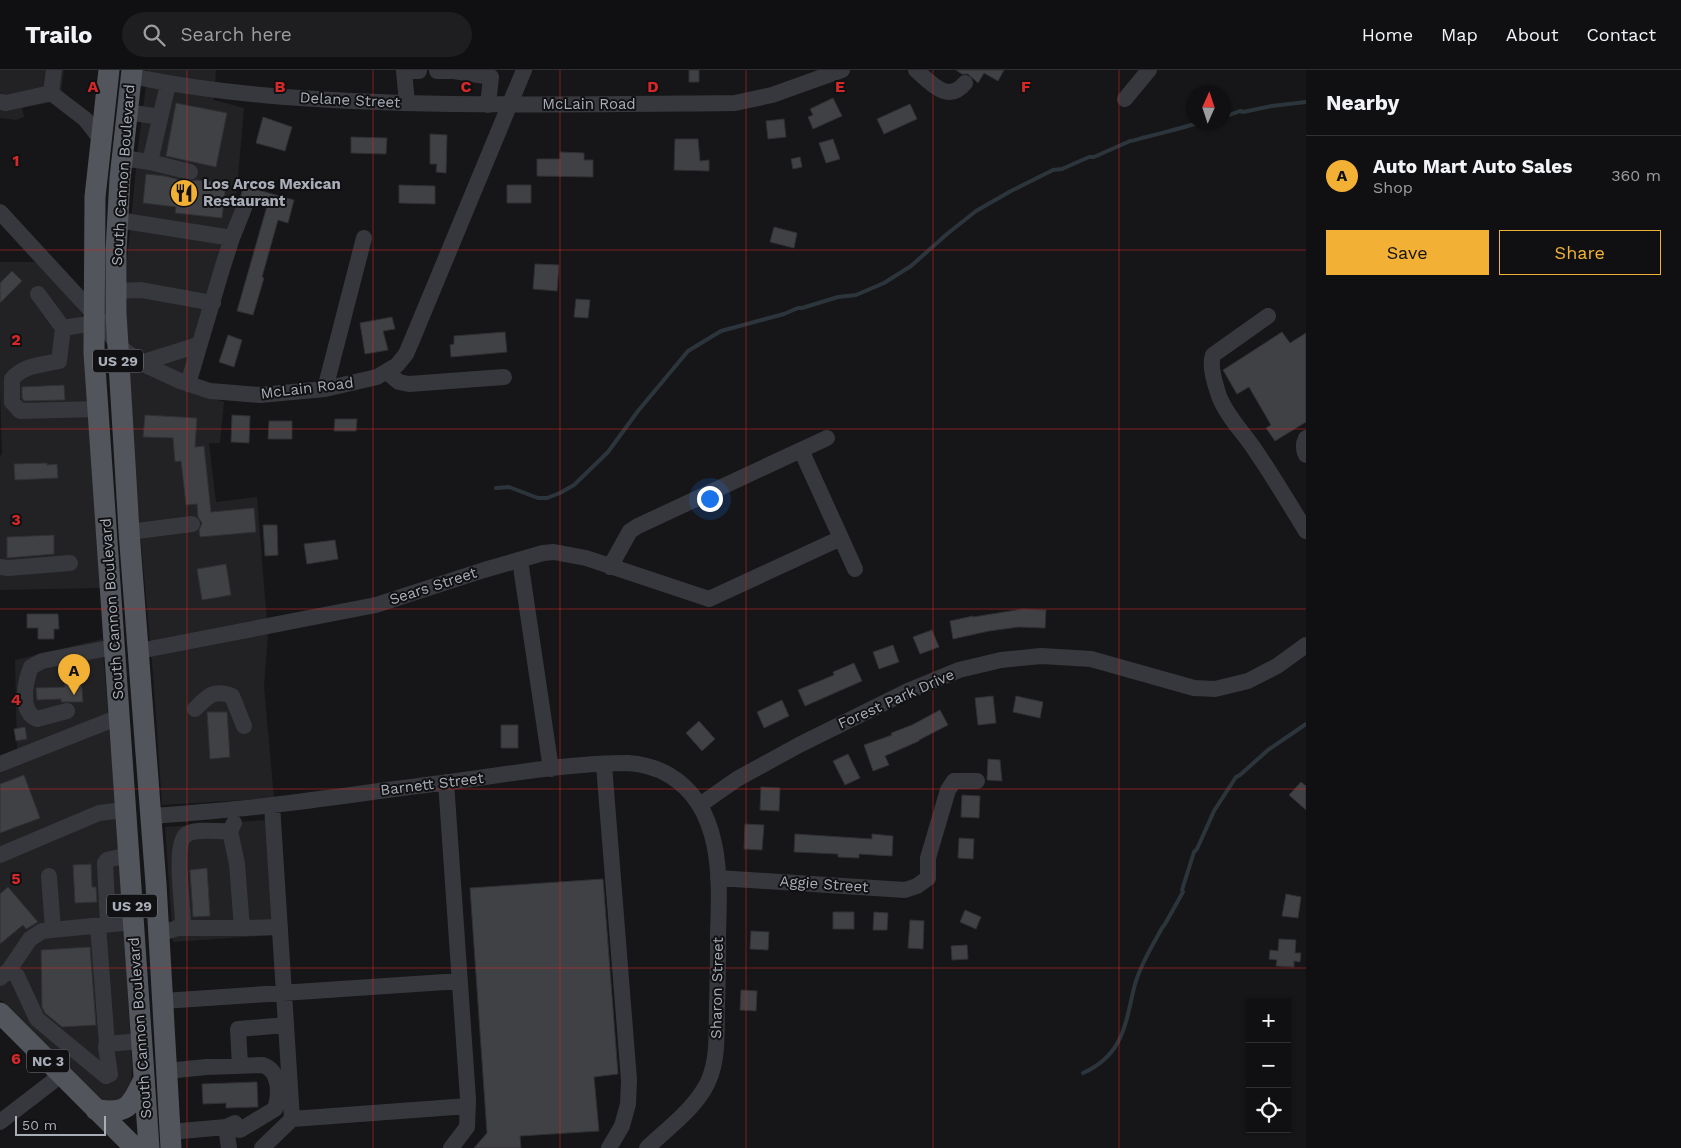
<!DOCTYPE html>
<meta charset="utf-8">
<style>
:root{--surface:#101012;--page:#1e1e20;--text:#f1f3f6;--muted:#9c9d9f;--line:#303032;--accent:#f2b134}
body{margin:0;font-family:"Work Sans",sans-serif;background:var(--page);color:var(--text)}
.controls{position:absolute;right:15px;bottom:15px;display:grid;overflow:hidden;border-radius:0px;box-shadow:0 1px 4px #0004}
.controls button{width:45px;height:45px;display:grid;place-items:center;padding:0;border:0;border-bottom:1px solid var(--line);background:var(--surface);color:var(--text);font:25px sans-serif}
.compass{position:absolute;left:1186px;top:15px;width:45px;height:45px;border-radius:50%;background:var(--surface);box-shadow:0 1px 4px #0004;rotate:3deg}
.scale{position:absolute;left:15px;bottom:12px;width:91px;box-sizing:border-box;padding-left:5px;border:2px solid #a8adb8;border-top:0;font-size:14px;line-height:18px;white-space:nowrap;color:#a8adb8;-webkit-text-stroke:4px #111113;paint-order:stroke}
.you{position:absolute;left:709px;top:428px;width:18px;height:18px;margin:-12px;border:4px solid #fff;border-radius:50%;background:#1a73e8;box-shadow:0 0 0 8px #1a73e833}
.badge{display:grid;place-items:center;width:32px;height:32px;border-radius:50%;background:var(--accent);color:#111;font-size:16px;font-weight:700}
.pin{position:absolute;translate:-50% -41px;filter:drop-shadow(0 1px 2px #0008)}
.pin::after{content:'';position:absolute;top:26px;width:18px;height:15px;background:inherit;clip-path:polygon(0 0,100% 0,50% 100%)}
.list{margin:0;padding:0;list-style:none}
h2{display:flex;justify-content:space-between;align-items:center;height:65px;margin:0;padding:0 20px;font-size:21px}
h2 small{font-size:16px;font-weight:400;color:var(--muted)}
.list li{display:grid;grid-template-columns:32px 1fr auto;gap:15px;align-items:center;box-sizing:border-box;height:80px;padding:0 20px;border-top:1px solid var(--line)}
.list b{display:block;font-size:19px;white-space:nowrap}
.list p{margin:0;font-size:16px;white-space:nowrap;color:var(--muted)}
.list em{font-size:16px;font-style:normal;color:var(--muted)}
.actions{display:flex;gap:10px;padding:15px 20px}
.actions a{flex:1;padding:11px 0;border:1px solid var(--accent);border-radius:0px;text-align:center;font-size:18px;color:var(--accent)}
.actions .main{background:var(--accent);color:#111}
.icon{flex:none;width:28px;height:28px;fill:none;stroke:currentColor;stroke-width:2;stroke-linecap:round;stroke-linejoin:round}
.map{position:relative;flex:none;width:1306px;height:1078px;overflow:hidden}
header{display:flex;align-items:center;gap:30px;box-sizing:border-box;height:70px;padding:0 25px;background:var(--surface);border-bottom:1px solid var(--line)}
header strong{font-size:24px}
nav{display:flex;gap:28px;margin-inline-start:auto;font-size:18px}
.search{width:350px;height:45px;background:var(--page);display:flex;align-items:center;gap:12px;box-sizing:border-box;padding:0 18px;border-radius:28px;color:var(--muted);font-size:19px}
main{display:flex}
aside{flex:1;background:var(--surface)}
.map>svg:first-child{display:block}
.built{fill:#222225}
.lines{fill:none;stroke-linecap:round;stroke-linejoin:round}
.stream{stroke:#2c353c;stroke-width:4}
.building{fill:#404145;stroke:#303034}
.minor{stroke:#37383d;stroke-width:16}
.major{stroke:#53555c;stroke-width:21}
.grid{fill:none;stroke:#d62828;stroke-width:1;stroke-opacity:0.55}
.labels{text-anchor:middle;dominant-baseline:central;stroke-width:4;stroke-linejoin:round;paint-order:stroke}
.shield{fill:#111113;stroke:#7b7e86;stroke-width:1}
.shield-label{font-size:14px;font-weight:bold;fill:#a8adb8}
.street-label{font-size:15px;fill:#a8adb8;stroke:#111113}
.poi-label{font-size:15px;font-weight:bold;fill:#a8adb8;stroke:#111113;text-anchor:start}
.grid-label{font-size:16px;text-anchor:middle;font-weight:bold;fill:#d62828;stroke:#111113;stroke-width:4;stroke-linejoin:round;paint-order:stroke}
</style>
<header>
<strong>Trailo</strong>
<div class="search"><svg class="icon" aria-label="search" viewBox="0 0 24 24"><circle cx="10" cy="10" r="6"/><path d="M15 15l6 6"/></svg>Search here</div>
<nav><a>Home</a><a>Map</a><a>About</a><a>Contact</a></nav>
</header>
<main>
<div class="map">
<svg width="1306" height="1078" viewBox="0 0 1306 1078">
<rect width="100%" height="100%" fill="#161618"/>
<path class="built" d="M0 0H64L61 22 48 33 22 38 24 47 16 50 0 48Z
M148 0H216L214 30 244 38 233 165 199 298 195 323 224 332 220 373H209L216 432 257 427 268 565 264 616 274 728 162 735 153 604 132 374 126 264 127 192 138 77Z
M0 192H37L82 243 105 518 0 520V386L2 384 0 316Z
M102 569 119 777 132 996 131 1017 125 1029 112 1034 97 1029 0 929V689L17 682 15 590Z
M266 750 274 865 173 872 165 757Z"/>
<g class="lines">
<path class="stream" d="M1224 47 1240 41 1243 42 1272 36 1306 32
M496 418 509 417 538 428H547L560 423 574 415 608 382 638 341 688 281 721 261 784 244 798 238H802L838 227 856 225 884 213 911 196 947 164 976 141 1011 121 1053 100 1062 99 1089 87H1094L1130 71C1136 71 1140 68 1146 67 1165 62 1183 58 1201 52
M1083 1003C1121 986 1125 958 1133 922 1138 899 1151 878 1162 858L1165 854 1183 822 1182 820 1194 782 1197 779 1214 741 1236 707 1240 705 1268 680 1306 654"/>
</g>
<path class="building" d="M689 0H699V12H689Z
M956 0H1004L998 11 984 3 978 13 968 4H962Z
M833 28 842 46 813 59 808 47 813 45 810 39Z
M176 33 227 43 216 97 166 86Z
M910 34 917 49 884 64 877 49Z
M263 47 292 57 285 81 256 73Z
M784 49 786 67 768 69 766 51Z
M430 64 447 65 446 103 436 102 437 94H430Z
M351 67 387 68 386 84 351 83Z
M675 69H698L700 91 709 90V101L674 100Z
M833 69 840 89 826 93 819 73Z
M560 82 584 83V90H593V107L537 106V89H560Z
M800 87 802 97 793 99 791 89Z
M146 104 165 106 188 112 196 110 226 113 222 148 175 143 176 137 143 133Z
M399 115 435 116V134L399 133Z
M507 115H531V133H507Z
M244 116 294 130 288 153 278 150 262 207 264 208 253 245 237 241 267 136 247 129 240 128Z
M774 157 797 163 794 178 770 172Z
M535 194 559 195 557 221 533 219Z
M12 201 22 211 0 233V213Z
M576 229 590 230 588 248 574 247Z
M392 247 395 259 383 261 388 280 365 284 360 253Z
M505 262 507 282 451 287 450 275 454 274V266Z
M1282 262 1290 273 1306 263V352L1275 371 1266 358 1271 355 1249 317 1237 324 1223 300Z
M228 265 242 270 234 297 219 292Z
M64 315 65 330 24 331 22 328V317Z
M145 345 197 348 195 377 204 376 211 442 254 438 256 462 200 467 199 460 202 453 198 447 197 434 186 435 181 391 175 392 173 368 143 367Z
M232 345 250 346 249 373 231 372Z
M335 349H357L356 361H334Z
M269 351H292V369H268Z
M47 393V395L57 394 58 408 15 410 14 394Z
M263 455H277L278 485 265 486Z
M54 465V484L7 488V467Z
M335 470 338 489 307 494 304 474Z
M226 494 231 525 202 530 197 499Z
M1023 539 1046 540 1045 558 1019 557 989 561 953 569 950 551 973 546V547Z
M27 544H58L59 559H54V569H38V558H27Z
M932 560 939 577 920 584 913 567Z
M893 575 899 592 879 599 873 582Z
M854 593 862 611 805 636 798 620 834 605 833 602Z
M81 605 83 632H61V629L37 630 36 618 65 617 64 607Z
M993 626 996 653 978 655 975 628Z
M1016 626 1043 632 1040 648 1013 642Z
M782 630 789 646 764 658 757 642Z
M940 640 948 655 919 670V671L885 686 889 695 873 701 864 675 892 665 891 663 912 655Z
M207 642H227L230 687 210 689Z
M699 651 715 669 702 681 686 663Z
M501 655H518V678H501Z
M25 657 27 669 16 671 14 659Z
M848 684 860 708 845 715 833 691Z
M988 689 1000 690 1002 711 987 710Z
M24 705 40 748 0 763V714Z
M1301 712 1306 716V740L1289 725Z
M761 717 780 718 779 741 760 740Z
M962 725 980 726 979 748 961 747Z
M745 754 764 755 762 780 744 779Z
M795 764 872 769V764L893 766 892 786 859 784V788L838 787V784L794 782Z
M959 768 974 769 973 789 958 788Z
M91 794 92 817H96L97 832 75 833 73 795Z
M207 798 210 846 193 847 190 800Z
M603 809 618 1004 594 1007 599 1061 520 1066 521 1078H474L487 1063 470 818Z
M8 817 38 852 26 859 23 855 0 874V824Z
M1286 824 1301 827 1298 848 1282 846Z
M965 840 981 847 976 859 960 852Z
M833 842H854V859H833Z
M874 842 888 843 887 860H873Z
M910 850 924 851 923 879 908 878Z
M751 861 769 862 768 880 750 879Z
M1279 869 1296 870 1295 883H1301L1300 892 1294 891V897L1276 896 1277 890 1269 889 1270 880 1278 881Z
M967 875 968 889 952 890 951 876Z
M90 877 96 955 62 957 45 943 42 937 41 880Z
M741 920 757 921 756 941 740 940Z
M257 1012 258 1037 226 1038V1033L203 1034 202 1014Z"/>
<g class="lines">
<path class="minor" d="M54 0 51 23 85 49 100 68
M916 0C931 13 948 34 965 13
M437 1H454L491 7 488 35
M131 6C221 25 313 30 405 33 515 36 625 34 735 33L772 25 842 0
M1125 29 1149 0
M0 32 6 33 51 23
M407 33 404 1H419
M127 42 160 47
M122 88 150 92 168 14
M150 92 190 102
M0 142 106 257 117 275 141 293 180 311 210 321 260 325 325 319 377 307 397 295 406 284 412 270 524 0
M118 150 232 168
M116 221 141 220 213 233
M38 224 63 258 59 291C41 295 24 295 12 309V332L20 341 98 339
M1268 246 1213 285C1209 296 1215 314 1219 326 1227 347 1245 364 1257 383 1274 408 1290 435 1306 461
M63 258 94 253
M141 293 198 275
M387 302 399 312 409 314 504 307
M188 314 222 199 232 168 244 138
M325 319 364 168
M1306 368C1303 374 1303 379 1306 385
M801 380 827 368
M129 462 192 454
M841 468 855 499
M520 490 551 699
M0 497 8 498 70 493
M139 581 376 535 484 500 543 483 554 482 586 488 709 529 841 468 801 380 638 456 630 461 610 497
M195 639C208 626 213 619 232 626L244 656
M67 641 37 649C19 641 25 612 31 597L42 591 114 577
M0 694 109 651 119 649
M604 695 629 1010 628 1034 622 1056 609 1078
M446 712 468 1029 467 1057 451 1078
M700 735 737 709 799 675 908 621 959 600 1001 590 1041 586 1091 589 1194 618 1215 619 1248 611 1277 596 1306 575
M151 746C191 743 232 740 273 735 332 728 391 719 450 712 509 704 569 693 628 693 642 694 657 698 669 705 723 737 720 808 718 863 718 886 718 910 717 934 716 962 720 995 703 1021 689 1043 666 1060 647 1078
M0 785 99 743 125 740
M49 806 53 860
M718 808 905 820 917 816 928 808V788L948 720 954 711H977
M108 854 105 793 107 790 128 785
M98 856 107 974
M178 858 183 852C183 836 173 771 187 764 199 758 217 762 230 761L234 753
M242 858 280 857
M159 862 168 861 178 858H242L237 794 230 761
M9 900 30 869 42 861 133 852
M0 908 9 900 17 906 37 949 106 1006 110 1004 106 977 107 974 141 971
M163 931 460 911
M240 996 238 959 286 955
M167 1001 206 997 263 995C280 1001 280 1024 275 1039L240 1060 226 1057 170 1062
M292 1049 468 1036
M0 1052 52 1012
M229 1078 226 1057 235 1053
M262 1078 292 1049 272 735"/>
<path class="major" d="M109 0 95 127 94 283 149 1078
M132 0 120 108 116 181V243L129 461 156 814 171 1078
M0 943 135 1078
M96 1040C129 1044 131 1036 144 1009"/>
</g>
<path class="grid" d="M187 0V1078M373 0V1078M560 0V1078M746 0V1078M933 0V1078M1119 0V1078M0 180H1306M0 359H1306M0 539H1306M0 719H1306M0 898H1306"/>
<defs>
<symbol id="restaurant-disc" viewBox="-11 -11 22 22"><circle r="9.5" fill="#f2b134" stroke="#111113"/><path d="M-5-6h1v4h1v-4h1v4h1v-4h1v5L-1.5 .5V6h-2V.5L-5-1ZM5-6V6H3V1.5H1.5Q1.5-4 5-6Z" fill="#111"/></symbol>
</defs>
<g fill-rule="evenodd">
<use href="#restaurant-disc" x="168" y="107" width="32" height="32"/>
</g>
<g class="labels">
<g class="shield">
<rect x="93" y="279.5" width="50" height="23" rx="4"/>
<rect x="107" y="824.5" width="50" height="23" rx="4"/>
<rect x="27" y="979.5" width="42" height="23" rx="4"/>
</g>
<g class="shield-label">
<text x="118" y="291">US 29</text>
<text x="132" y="836">US 29</text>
<text x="48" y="991">NC 3</text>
</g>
<g class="street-label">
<text transform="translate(350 30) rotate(3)">Delane Street</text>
<text x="589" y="34">McLain Road</text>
<text transform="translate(123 105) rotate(-86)">South Cannon Boulevard</text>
<text transform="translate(307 318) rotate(-7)">McLain Road</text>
<text transform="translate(433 516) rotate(-18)">Sears Street</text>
<text transform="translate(112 539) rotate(-94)">South Cannon Boulevard</text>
<text transform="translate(896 629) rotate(-24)">Forest Park Drive</text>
<text transform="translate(432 714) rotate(-7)">Barnett Street</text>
<text transform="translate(824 814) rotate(4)">Aggie Street</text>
<text transform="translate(717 918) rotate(-89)">Sharon Street</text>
<text transform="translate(140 958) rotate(-94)">South Cannon Boulevard</text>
</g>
<g class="poi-label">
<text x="203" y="114">Los Arcos Mexican<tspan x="203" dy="17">Restaurant</tspan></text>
</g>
</g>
<g class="grid-label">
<text x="93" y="22">A</text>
<text x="280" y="22">B</text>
<text x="466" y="22">C</text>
<text x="653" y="22">D</text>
<text x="840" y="22">E</text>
<text x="1026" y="22">F</text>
<text x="16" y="96">1</text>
<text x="16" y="275">2</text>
<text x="16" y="455">3</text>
<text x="16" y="635">4</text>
<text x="16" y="814">5</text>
<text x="16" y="994">6</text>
</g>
</svg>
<div class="controls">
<button>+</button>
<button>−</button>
<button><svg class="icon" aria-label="locate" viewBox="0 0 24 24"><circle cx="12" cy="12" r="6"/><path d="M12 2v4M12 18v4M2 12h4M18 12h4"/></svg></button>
</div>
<svg class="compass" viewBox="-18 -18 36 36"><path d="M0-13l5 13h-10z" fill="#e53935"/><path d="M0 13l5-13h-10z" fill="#9c9d9f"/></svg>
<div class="scale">50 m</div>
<div class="you"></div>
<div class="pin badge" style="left:74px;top:625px">A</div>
</div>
<aside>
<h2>Nearby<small></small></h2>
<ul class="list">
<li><span class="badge">A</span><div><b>Auto Mart Auto Sales</b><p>Shop</p></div><em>360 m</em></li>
</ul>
<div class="actions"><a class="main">Save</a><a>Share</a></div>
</aside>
</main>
